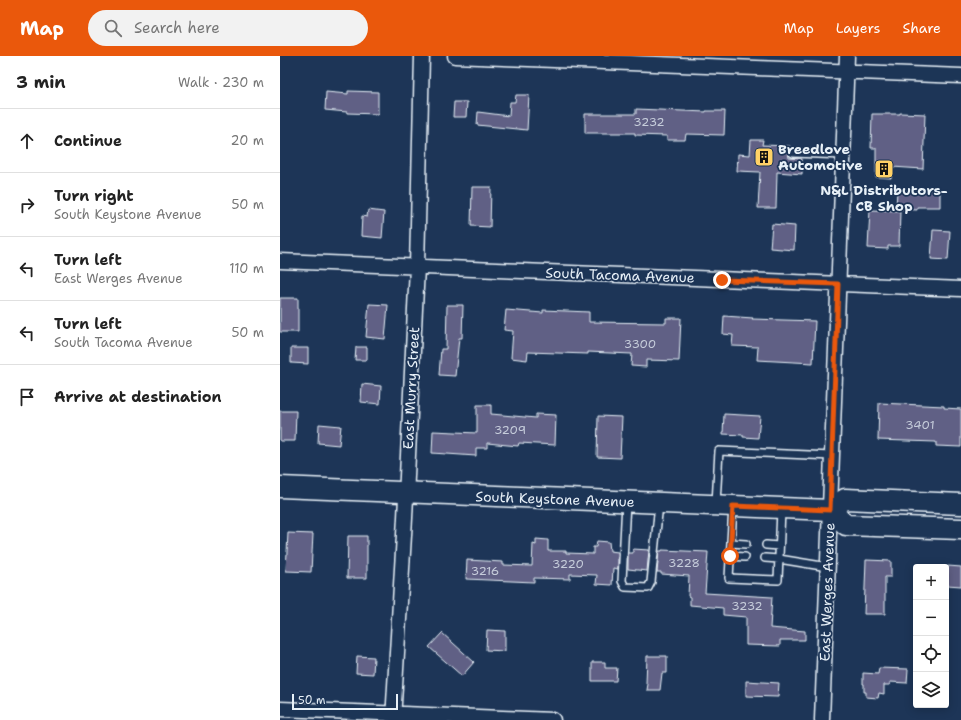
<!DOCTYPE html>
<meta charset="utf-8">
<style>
:root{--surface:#fff;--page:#f2f2f2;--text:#222;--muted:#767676;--line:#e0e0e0;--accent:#ea580c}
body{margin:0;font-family:"Shantell Sans",sans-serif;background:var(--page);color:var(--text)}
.controls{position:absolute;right:12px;bottom:12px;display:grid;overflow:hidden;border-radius:4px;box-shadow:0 2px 10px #0003}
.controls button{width:36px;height:36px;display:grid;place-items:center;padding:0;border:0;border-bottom:1px solid var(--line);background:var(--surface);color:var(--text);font:20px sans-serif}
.scale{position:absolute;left:12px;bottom:10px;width:106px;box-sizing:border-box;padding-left:4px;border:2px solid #e8f1f8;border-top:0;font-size:11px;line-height:14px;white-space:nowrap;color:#e8f1f8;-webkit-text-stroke:3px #1d3557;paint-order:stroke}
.stop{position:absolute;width:12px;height:12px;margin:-9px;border:3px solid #ea580c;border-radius:50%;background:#fff}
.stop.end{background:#ea580c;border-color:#fff;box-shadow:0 1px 4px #0008}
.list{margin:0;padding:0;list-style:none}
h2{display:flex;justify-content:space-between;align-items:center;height:52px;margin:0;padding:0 16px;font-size:17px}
h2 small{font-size:13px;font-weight:400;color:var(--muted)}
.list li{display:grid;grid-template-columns:26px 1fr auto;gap:12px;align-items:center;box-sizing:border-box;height:64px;padding:0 16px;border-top:1px solid var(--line)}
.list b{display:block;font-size:15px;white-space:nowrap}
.list p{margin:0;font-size:13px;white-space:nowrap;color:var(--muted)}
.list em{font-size:13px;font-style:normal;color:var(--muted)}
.icon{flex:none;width:22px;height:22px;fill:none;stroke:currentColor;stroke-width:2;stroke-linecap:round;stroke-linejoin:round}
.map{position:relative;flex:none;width:681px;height:664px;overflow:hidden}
header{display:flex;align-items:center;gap:24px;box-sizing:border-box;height:56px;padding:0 20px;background:var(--accent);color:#fff}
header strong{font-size:19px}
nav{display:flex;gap:22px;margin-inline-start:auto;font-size:14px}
.search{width:280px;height:36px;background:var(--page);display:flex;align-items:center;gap:10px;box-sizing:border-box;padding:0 14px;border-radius:22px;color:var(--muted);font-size:15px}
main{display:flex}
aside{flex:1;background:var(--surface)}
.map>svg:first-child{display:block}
.building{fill:#606185;stroke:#e8f1f8}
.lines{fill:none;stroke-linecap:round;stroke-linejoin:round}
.lane-casing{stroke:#e8f1f8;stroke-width:10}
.street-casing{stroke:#e8f1f8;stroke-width:17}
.secondary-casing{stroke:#e8f1f8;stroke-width:23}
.lane{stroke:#1d3557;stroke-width:7}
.street{stroke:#1d3557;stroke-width:14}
.secondary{stroke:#1d3557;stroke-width:20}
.route{stroke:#ea580c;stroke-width:5}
.labels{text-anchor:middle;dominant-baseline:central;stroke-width:3.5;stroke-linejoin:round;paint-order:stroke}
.number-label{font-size:12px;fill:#c6cddb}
.poi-label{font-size:14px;font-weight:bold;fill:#e8f1f8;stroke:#1d3557;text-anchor:start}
.street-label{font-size:14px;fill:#e8f1f8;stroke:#1d3557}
</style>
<header>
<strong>Map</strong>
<div class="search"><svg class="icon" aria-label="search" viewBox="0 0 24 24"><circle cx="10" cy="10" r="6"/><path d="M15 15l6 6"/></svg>Search here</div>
<nav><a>Map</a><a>Layers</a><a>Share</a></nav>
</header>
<main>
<aside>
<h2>3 min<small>Walk · 230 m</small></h2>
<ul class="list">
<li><svg class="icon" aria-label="ahead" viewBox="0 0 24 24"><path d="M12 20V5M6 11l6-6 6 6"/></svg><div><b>Continue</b></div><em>20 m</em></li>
<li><svg class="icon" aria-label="right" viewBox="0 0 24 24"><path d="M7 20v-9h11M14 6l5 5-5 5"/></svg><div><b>Turn right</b><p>South Keystone Avenue</p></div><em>50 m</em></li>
<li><svg class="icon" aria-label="left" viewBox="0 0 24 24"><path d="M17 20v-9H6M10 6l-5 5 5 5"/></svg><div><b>Turn left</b><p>East Werges Avenue</p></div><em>110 m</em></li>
<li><svg class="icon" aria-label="left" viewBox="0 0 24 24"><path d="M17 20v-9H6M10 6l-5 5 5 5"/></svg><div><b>Turn left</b><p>South Tacoma Avenue</p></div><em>50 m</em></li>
<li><svg class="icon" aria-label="arrive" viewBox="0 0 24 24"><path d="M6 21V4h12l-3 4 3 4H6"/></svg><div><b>Arrive at destination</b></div></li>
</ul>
</aside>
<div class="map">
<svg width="681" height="664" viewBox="0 0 681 664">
<rect width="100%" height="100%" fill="#1d3557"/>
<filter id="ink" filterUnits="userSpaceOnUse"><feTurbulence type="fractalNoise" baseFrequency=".025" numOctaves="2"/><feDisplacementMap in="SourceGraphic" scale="8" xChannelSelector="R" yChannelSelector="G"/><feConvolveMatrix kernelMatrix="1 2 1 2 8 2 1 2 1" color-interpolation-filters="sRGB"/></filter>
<g filter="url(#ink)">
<path class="building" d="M68 35 98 36V58L67 57V56L45 54 46 36 68 38Z
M236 39H249L247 74 197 69 198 56 229 60 230 46H235Z
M174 46H187L186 61H173Z
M356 53 426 56V55H445L444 79 406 78 405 84H387V80L355 79V77H305V58H356Z
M620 57 645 58 643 113 612 111 611 122 596 121V92H591L592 58H620Z
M471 84H483L482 89 510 90 508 96 509 102 522 103V118L497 116 496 152H478L480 116 457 115 458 98 470 99Z
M192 131H211L210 171 191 170Z
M617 133 660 134V151H637V154L616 153Z
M88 154 104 156 102 182 81 180 82 160 87 161Z
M590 154 620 155 619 190H608V193L588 192Z
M492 168 515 170 514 194 490 192Z
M653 174 670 175 668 204 651 203Z
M0 242H18V276H0Z
M89 248 108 249 105 283 86 281Z
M167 249H183L182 282H179L175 320 159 319 161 293H166Z
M226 254 263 257V254L309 256V266L386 267V262H401L399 305 366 304V311L351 310 352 298 308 296V298L248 296 247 304 231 302 233 275 224 274Z
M444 260 473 262 472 263 535 265 533 307 477 304 478 291 452 290 453 279 443 278Z
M76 291H87V304H75Z
M11 292H28V308L11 307Z
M82 328 101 330 100 348 81 346Z
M599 347 664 350V352L681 353V391L656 390V386L598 384Z
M197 349H211V358L256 362V358L276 359 275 389 239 387 238 390 207 387V392H196V400L152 397 153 375 197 377Z
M0 355H16L15 385H0Z
M444 358 480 360 478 382 463 381V379L443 378Z
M318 360 342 361 340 402 317 401Z
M39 368 61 370 59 389 38 387Z
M8 477 33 478 31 516 6 515Z
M68 480H87V522H67Z
M256 483 268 484V495H286V497L313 498V491H316L317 485 329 486 330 495 338 496V513L333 512 332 529 316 528 317 519 290 518V523L254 522V526L186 523 187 504 223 506V509L252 510 253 488 256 489Z
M353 493 369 494 367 515 348 513V497H353Z
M382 494 428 496 425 537 492 541 490 572 525 575V584H500V590L466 589V561L443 559V552L410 549V541L408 540 409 520 381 518V516H377L379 495H382Z
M586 504 611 505V521H605V558H584Z
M668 510 681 511V530L667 529Z
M207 574 225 575V595L206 594Z
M162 577 194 606 182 620 149 591Z
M77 600 94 601 93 618 76 617Z
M367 600H387V617H382L380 634H367L368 628H366Z
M312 606H325V612H337L336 625H312Z
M599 612 628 613 627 627 610 626V629H604V638L599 637 598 642 586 641V636H584V628H583V617L598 618Z
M466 625 499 627 498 641 466 640Z"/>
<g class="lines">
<defs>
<path id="lane" d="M513 97 563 99
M346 446 342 525 345 531 368 532 371 526 379 448
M436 447 439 395 552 400
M453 450 449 522 498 524 501 454
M451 487 466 488
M486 489 499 490
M450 500 465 501
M485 502 499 503 548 511"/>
<path id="street" d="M175 0 681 20
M0 205 681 233
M0 653 273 664
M113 664 125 462 137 211 142 0
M542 664 567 0"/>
<path id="secondary" d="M0 431 550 454 565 443 681 448
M550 454 566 469 681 473"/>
</defs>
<use href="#lane" class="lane-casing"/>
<use href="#street" class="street-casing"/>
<use href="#secondary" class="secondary-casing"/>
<use href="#lane" class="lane"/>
<use href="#street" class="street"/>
<use href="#secondary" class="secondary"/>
</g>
</g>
<g class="lines" filter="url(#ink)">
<path class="route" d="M442 224 558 228 550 454 453 450 450 500"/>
</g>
<defs>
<symbol id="building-square" viewBox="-11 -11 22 22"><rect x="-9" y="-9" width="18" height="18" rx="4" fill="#ffd166" stroke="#1d3557"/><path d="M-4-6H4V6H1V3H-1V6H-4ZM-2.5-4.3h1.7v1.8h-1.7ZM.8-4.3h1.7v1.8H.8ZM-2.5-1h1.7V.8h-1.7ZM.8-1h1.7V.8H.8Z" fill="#111"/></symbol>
</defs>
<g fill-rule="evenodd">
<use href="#building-square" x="473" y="90" width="22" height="22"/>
<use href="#building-square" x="593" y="102" width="22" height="22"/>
</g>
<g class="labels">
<g class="number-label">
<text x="369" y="66">3232</text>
<text x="360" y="288">3300</text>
<text x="640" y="369">3401</text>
<text x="230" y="374">3209</text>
<text x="404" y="507">3228</text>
<text x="288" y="508">3220</text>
<text x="205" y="515">3216</text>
<text x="467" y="550">3232</text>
</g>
<g class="poi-label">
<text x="498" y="93">Breedlove<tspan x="498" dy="16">Automotive</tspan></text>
<text x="604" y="134" text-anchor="middle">N&amp;L Distributors-<tspan x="604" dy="16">CB Shop</tspan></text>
</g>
<g class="street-label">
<text transform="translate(340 219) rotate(2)">South Tacoma Avenue</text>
<text transform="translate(131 332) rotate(-87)">East Murry Street</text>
<text transform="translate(275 443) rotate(2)">South Keystone Avenue</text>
<text transform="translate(547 536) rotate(-88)">East Werges Avenue</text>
</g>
</g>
</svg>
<div class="controls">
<button>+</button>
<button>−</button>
<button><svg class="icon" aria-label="locate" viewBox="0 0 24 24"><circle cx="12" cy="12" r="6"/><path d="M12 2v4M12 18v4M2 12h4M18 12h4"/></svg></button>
<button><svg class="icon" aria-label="layers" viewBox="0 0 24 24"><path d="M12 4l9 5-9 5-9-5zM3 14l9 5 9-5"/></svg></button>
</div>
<div class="scale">50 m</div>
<div class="stop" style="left:450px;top:500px"></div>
<div class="stop end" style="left:442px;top:224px"></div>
</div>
</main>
